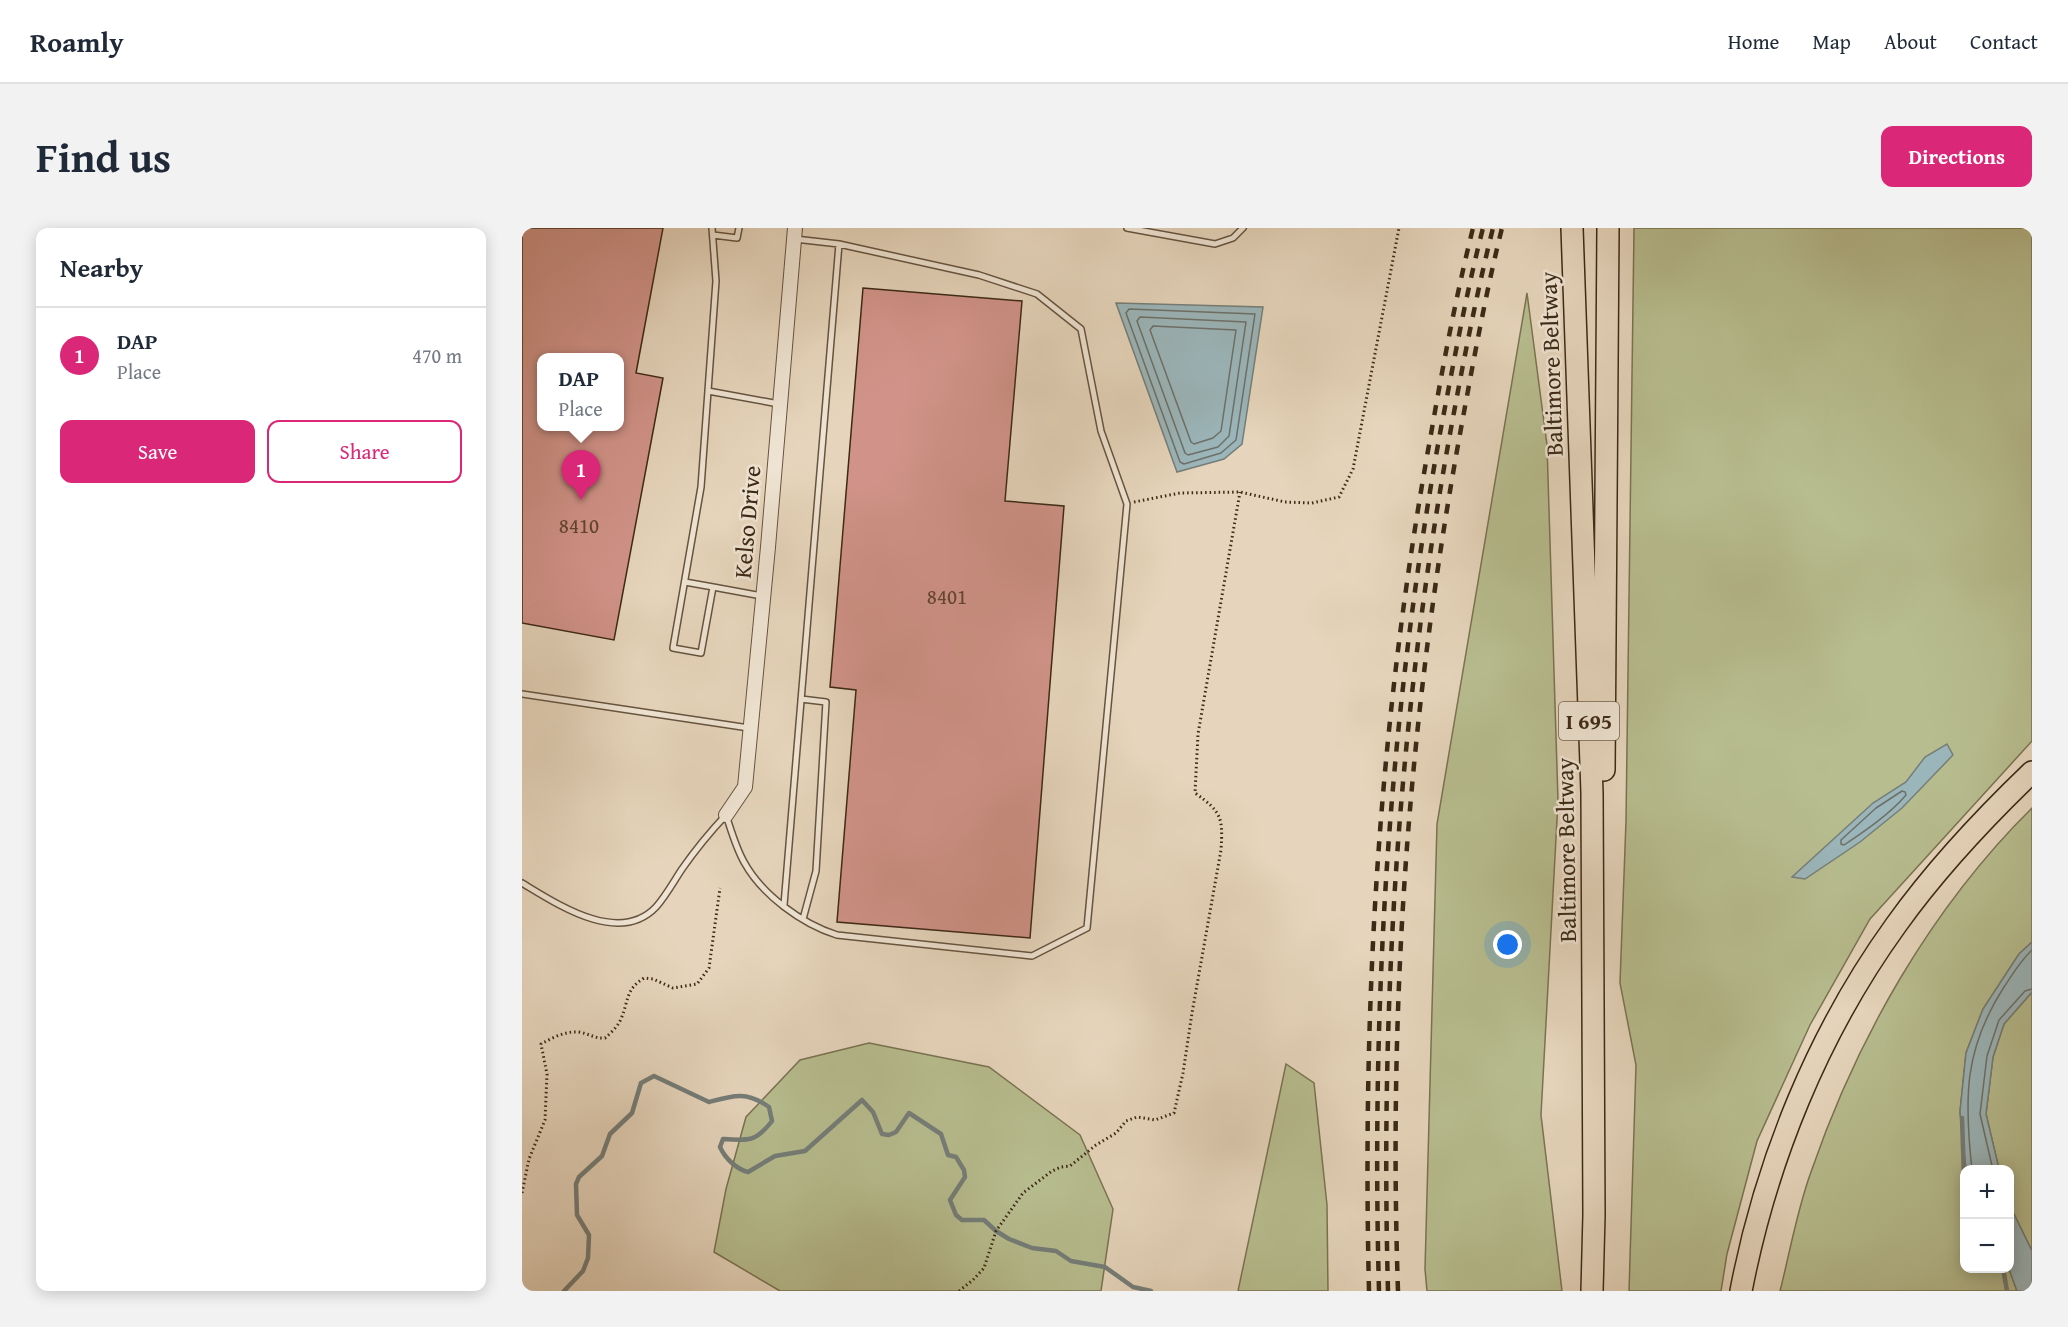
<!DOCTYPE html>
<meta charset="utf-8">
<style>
:root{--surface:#fff;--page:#f2f2f3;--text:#1f2937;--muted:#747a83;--line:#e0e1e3;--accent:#db2777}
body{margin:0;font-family:"Gentium Book Plus",serif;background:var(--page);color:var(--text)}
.controls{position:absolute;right:18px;bottom:18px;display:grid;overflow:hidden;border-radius:12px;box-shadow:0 3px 15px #0003}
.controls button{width:54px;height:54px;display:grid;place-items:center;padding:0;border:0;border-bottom:2px solid var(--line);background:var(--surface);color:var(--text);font:30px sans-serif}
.you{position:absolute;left:986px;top:717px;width:21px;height:21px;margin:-15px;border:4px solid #fff;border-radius:50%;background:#1a73e8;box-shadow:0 0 0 9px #1a73e833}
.badge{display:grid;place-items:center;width:39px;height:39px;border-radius:50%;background:var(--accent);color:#fff;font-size:20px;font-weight:700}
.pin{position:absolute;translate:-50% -50px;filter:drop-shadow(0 2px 3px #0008)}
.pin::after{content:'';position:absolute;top:32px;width:21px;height:18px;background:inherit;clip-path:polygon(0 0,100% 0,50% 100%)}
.popup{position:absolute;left:15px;top:125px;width:87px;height:78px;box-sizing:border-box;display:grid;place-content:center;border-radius:12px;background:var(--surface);filter:drop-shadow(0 2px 4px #0005);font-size:20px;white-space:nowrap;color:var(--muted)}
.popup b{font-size:22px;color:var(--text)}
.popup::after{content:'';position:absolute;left:50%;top:100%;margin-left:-12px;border:12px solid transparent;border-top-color:var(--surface)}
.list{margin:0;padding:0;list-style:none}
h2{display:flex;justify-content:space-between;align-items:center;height:78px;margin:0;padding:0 24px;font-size:26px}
h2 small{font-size:20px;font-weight:400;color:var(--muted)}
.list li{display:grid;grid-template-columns:39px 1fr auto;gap:18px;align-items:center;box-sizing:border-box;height:96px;padding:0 24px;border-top:2px solid var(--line)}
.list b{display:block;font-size:22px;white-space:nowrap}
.list p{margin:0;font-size:20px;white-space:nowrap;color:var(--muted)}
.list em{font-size:20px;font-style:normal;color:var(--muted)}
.actions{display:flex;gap:12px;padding:18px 24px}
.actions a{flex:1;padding:14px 0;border:2px solid var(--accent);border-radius:12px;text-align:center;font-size:21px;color:var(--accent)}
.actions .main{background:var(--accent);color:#fff}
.map{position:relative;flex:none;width:1510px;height:1063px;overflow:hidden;border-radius:12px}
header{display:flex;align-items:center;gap:36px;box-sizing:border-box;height:84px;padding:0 30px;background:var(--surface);border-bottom:2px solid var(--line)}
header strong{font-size:28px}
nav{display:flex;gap:33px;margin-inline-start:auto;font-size:21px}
.intro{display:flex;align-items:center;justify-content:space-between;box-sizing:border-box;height:144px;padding:0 36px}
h1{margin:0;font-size:42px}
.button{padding:15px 27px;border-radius:12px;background:var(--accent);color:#fff;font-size:21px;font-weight:700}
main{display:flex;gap:36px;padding:0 36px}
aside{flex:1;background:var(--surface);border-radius:12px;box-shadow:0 3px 15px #0003}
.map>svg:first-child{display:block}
.green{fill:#b7bd8f;stroke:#7a7352;stroke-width:1.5}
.water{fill:#9bb6bb;stroke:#757e79;stroke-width:1.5}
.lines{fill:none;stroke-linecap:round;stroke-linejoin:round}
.shore{stroke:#6c7068;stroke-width:1.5}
.stream{stroke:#757e79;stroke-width:4.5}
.building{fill:#d19389;stroke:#3c2916;stroke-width:1.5;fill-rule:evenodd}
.service-casing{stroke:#665440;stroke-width:8}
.tertiary-casing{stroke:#665440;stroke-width:16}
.motorway-casing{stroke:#3c2916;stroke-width:24}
.path{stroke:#3c2916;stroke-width:3;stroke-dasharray:1.5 3;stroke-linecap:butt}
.service{stroke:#efe4d3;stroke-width:5}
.tertiary{stroke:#efe4d3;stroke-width:14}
.motorway{stroke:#e6d5bc;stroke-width:21}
.rail{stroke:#3c2916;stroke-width:4.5;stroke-dasharray:10 10;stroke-linecap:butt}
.labels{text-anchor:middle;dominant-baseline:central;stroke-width:5;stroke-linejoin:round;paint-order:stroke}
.number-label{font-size:21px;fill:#614433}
.shield{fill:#efe4d3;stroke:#72614f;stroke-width:1.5}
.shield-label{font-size:22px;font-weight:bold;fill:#3c2916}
.street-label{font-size:24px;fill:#3c2916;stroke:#efe4d3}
</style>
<header>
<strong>Roamly</strong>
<nav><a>Home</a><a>Map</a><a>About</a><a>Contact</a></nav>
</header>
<div class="intro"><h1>Find us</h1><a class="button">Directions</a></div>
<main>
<aside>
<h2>Nearby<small></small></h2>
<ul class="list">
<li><span class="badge">1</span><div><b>DAP</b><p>Place</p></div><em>470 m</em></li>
</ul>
<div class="actions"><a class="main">Save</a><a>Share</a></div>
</aside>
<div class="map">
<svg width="1510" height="1063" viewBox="0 0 1510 1063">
<rect width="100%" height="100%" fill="#e6d5bc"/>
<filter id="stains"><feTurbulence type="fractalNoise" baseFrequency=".00333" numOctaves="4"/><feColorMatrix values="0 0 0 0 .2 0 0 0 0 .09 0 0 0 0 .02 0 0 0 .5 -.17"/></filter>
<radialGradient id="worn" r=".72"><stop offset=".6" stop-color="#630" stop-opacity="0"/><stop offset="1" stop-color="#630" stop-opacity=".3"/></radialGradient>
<path class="green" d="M1112 0H1510V513L1348 691 1288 797 1235 913 1205 1026 1199 1063H1107L1114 837 1098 755 1104 593Z
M1005 65 1025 217 1036 573 1019 887 1040 1063H905L903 1041 915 596Z
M1510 580V714L1497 726 1461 781 1444 825 1438 884 1444 941 1442 942V1040L1487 1041 1495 1063H1258C1268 1024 1275 982 1289 944 1335 810 1409 680 1510 580Z
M1510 764V1023L1488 978V942L1477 941 1464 886 1471 829 1482 796Z
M347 815 467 839 558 907 591 981 579 1063H258L192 1024 204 961 224 889 278 832Z
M764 836 792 855 805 977 806 1063H716Z"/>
<path class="water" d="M594 75 741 79 720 216 702 231 655 244Z
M1425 516 1431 527 1380 580 1338 614 1283 651 1270 649 1351 575 1384 554 1403 529Z
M1510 714V764L1482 796 1471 829 1464 886 1477 941H1444L1438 884 1444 825 1461 781 1497 726Z
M1488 978 1510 1023V1063H1495L1487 1041Z"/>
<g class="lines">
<path class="shore" d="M607 81 733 86 714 212 699 225 662 236 658 234 604 85Z
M618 89 724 94 707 208 696 219 666 227 663 225 615 93Z
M631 98 714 102 699 203 691 210 672 216 669 214 628 102Z
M1380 563 1383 564 1384 567C1368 586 1343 603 1322 617L1319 616V612L1354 580Z
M1450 942C1442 870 1442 821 1482 759 1491 746 1498 733 1510 722
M1471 942 1458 886 1465 828 1477 792 1503 763 1510 761"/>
<path class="stream" d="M1440 890 1442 949
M1481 1040 1485 1063
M42 1063 61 1043 66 1030 67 1007 55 987 54 956 57 949 80 928 88 906 110 885 119 855 132 848 187 874C212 867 225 863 247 879L250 893C234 914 226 913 201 911L198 919C203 930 214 941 226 944L253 928 283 923 340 872 351 884 360 906 367 907 374 904 387 885 419 906 426 927 434 929 442 942 443 949 428 972 434 987 440 992H462L474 1003 487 1011 510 1020 534 1023 549 1033 583 1039 611 1059 629 1063"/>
</g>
<path class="building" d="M0 0H141L114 145 141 150 92 412 0 395ZM20 129H98V198H20Z
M341 60 500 73 483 273 542 278 508 710 315 694 334 462 308 459Z"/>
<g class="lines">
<defs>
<path id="service" d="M190 0 194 53 179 259 151 420 179 425 191 359 240 368
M605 0 693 16 711 10 721 0
M191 7 215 10 217 0
M186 163 257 176
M163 354 191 359
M0 466 227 500
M279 471 304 474 294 643 281 691
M0 655C35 676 97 718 134 679 144 668 152 653 160 641 174 621 188 604 204 587 209 602 214 620 222 634 240 667 280 696 315 707L510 728 565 700 605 276 579 203 559 101 515 66 457 47 317 16 273 11
M262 677 317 16"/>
<path id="tertiary" d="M204 587 223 559 246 319 273 0"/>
<path id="motorway" d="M1050 0 1070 565 1072 987 1070 1063
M1082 542 1086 0
M1219 1063C1244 933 1296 805 1374 697 1414 641 1461 591 1510 544"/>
</defs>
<use href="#service" class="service-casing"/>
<use href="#tertiary" class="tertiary-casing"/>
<use href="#motorway" class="motorway-casing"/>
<path class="path" d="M612 274 658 265 718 264 763 274 790 275 817 269 831 241 877 0
M0 965 7 931 23 892 25 846 19 816C30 810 43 803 56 804 66 805 73 811 83 810 89 805 96 798 99 791 107 772 103 762 122 750L131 751 151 760 175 756 187 740 198 660
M437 1063 451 1052 462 1040 474 1003 501 965 530 943 539 939 548 938 574 917 594 905 604 893 615 889 633 892 652 885 661 845 670 785 699 622C701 590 700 584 673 565L676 506 718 264"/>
<use href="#service" class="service"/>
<use href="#tertiary" class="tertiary"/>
<use href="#motorway" class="motorway"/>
<path class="rail" d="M847 1063C840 774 857 490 909 206 921 137 934 68 951 0
M857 1063C849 774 867 485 919 200 932 133 944 66 961 0
M866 1063C858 772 877 482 930 195 942 130 955 64 971 0
M876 1063C866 772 887 481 940 195 952 130 964 64 980 0"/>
</g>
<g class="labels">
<g class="number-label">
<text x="57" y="297">8410</text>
<text x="425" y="368">8401</text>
</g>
<rect class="shield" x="1037" y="474" width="60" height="38" rx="4.5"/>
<g class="shield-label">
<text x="1067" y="493">I 695</text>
</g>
<g class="street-label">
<text transform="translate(1029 136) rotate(-92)">Baltimore Beltway</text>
<text transform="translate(225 294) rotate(-85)">Kelso Drive</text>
<text transform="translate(1044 622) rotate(-91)">Baltimore Beltway</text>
</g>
</g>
<rect width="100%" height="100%" filter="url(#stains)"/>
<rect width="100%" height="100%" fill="url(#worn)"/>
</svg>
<div class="controls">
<button>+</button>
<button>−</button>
</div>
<div class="you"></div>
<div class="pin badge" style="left:59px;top:272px">1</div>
<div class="popup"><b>DAP</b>Place</div>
</div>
</main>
